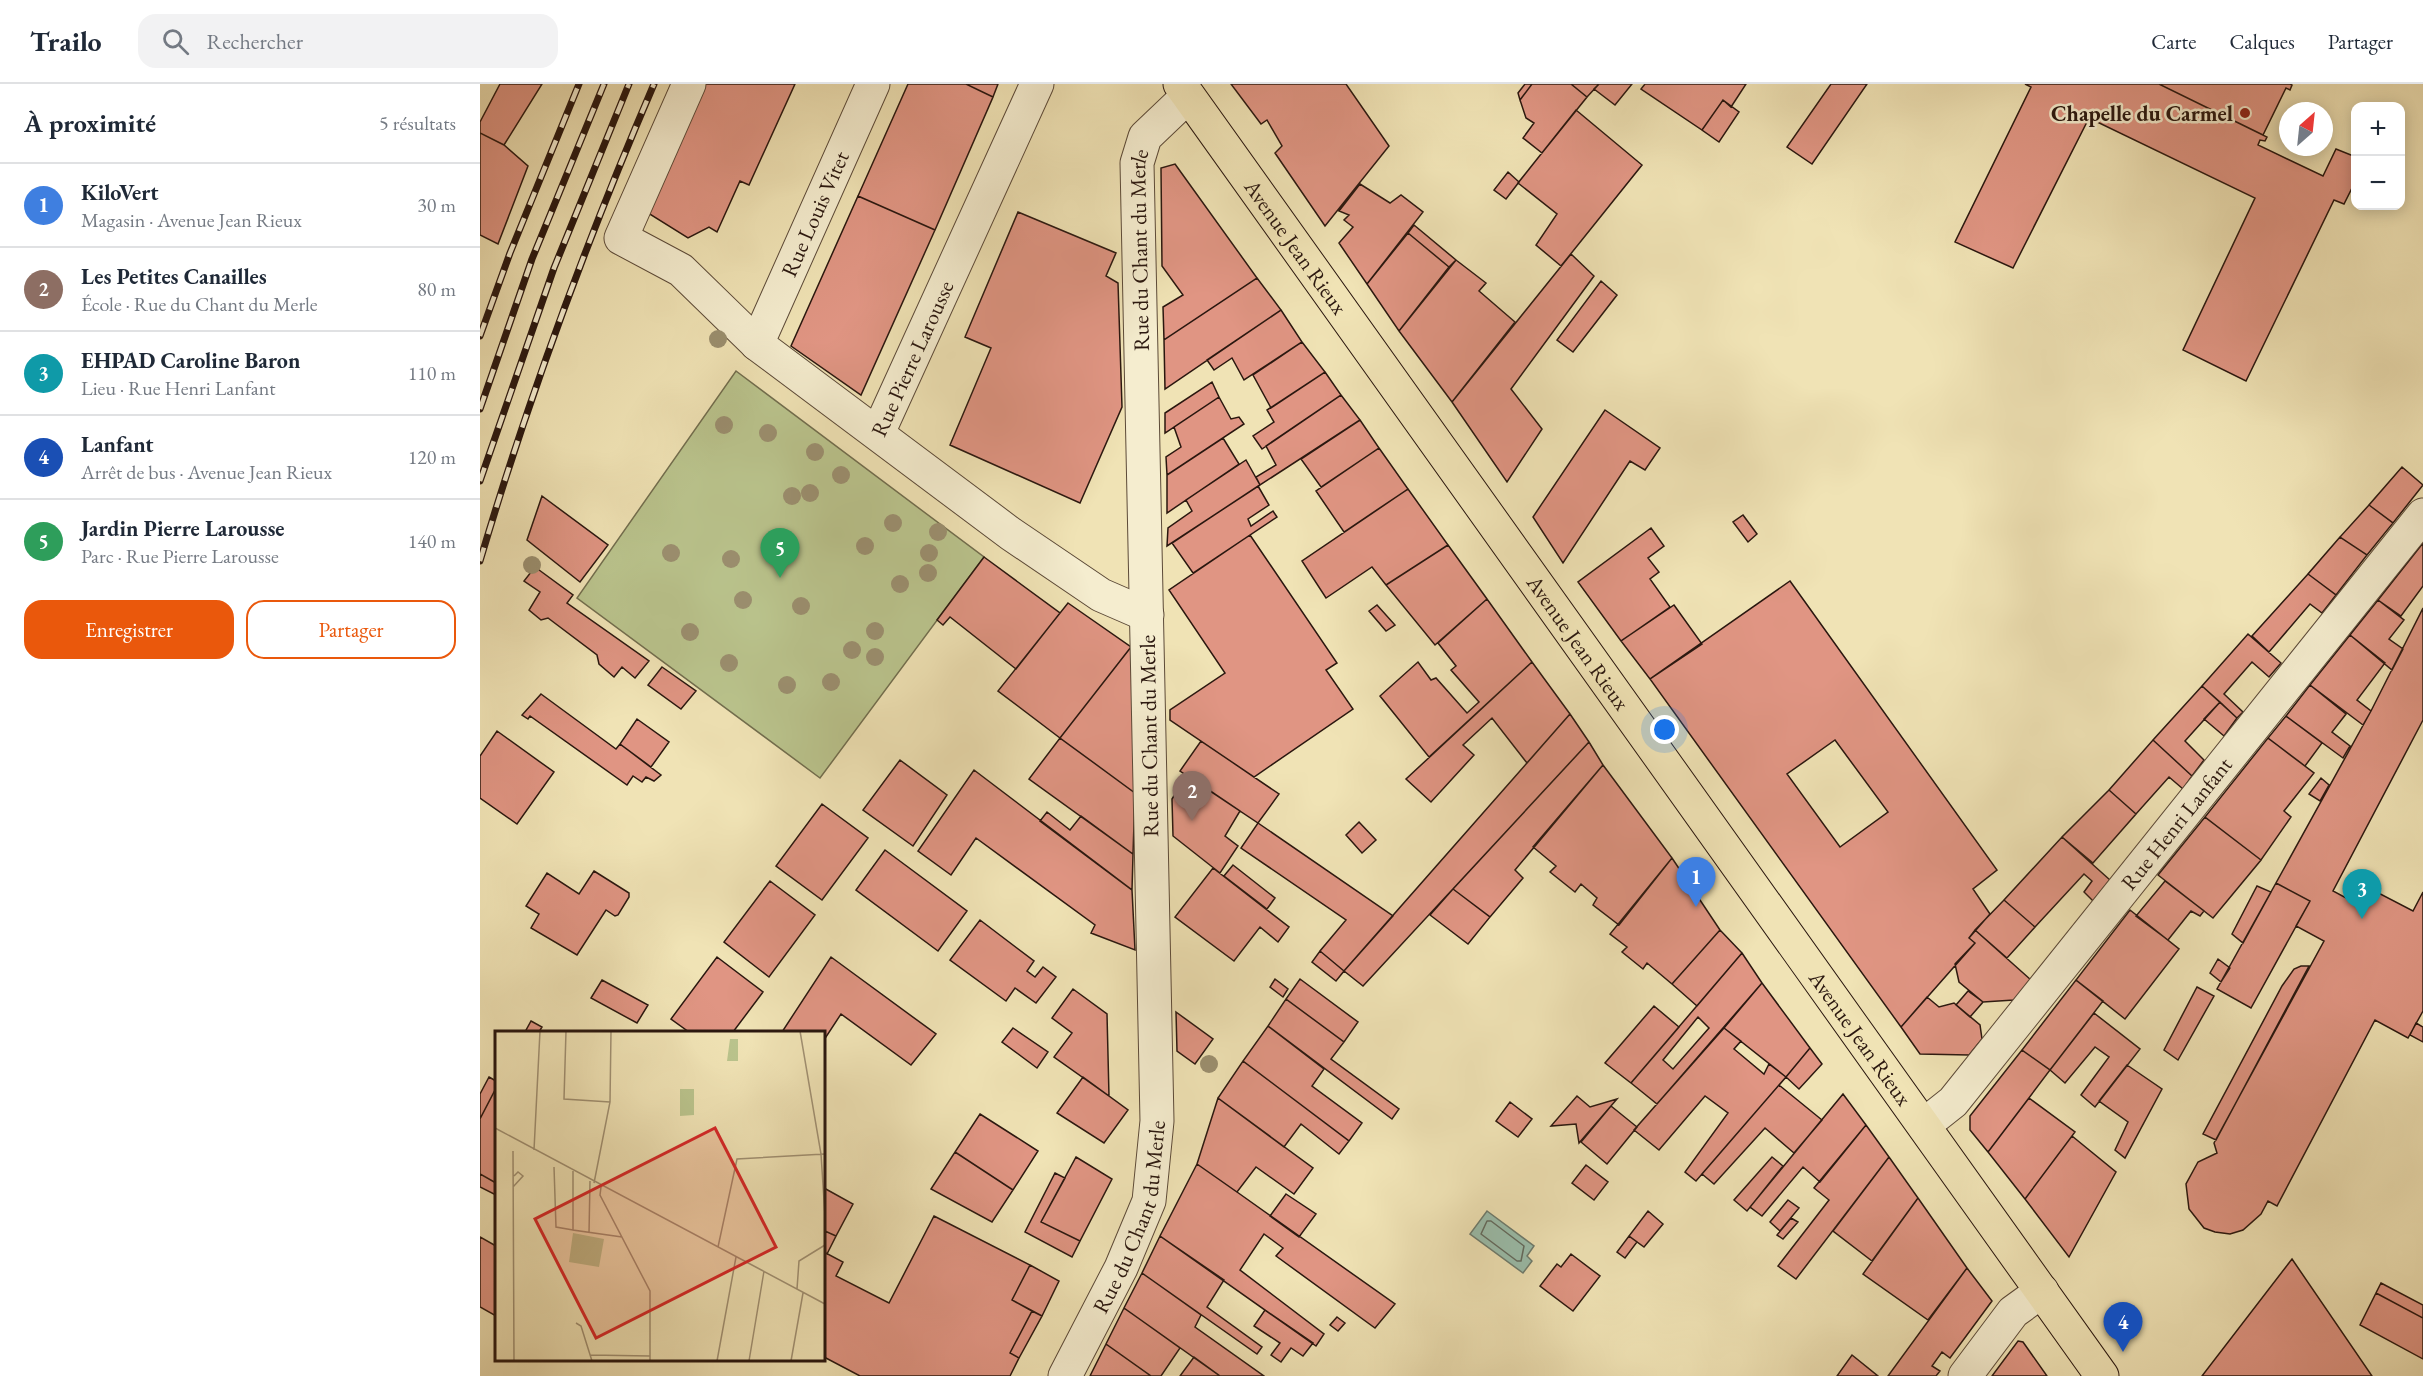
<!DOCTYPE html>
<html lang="fr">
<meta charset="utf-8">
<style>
:root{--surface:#fff;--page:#f2f2f3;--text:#1f2937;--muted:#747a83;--line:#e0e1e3;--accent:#ea580c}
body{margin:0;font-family:"EB Garamond",serif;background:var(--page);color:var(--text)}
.controls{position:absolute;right:18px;top:18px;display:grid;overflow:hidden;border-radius:12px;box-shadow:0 3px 15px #0003}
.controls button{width:54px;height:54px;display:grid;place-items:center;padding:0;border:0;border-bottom:2px solid var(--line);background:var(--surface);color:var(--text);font:30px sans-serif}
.compass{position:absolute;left:1799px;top:18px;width:54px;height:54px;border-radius:50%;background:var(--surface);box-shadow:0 3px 15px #0003;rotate:27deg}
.you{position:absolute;left:1185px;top:646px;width:21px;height:21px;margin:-15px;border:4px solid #fff;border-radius:50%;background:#1a73e8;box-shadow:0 0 0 9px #1a73e833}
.badge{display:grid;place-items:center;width:39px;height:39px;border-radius:50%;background:var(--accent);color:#fff;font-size:20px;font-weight:700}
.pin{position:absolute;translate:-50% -50px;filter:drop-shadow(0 2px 3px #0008)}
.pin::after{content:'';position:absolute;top:32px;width:21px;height:18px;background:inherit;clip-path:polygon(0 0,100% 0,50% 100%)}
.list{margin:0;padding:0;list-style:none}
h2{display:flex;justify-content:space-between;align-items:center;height:78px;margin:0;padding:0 24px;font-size:26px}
h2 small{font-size:20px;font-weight:400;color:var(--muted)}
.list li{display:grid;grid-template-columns:39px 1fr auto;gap:18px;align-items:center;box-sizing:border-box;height:84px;padding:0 24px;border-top:2px solid var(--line)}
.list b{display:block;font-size:22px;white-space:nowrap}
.list p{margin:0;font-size:20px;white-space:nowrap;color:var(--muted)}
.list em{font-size:20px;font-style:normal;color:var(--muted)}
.actions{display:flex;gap:12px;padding:18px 24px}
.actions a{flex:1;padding:14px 0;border:2px solid var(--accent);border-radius:18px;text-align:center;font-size:21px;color:var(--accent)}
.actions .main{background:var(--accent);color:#fff}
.icon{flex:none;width:33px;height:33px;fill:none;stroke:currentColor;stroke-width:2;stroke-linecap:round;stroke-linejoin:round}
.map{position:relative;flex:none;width:1943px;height:1292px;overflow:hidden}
header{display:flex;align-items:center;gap:36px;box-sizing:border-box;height:84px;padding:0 30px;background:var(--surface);border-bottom:2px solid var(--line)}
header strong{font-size:28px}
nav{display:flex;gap:33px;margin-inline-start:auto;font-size:21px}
.search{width:420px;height:54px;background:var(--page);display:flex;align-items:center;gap:15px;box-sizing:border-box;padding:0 21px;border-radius:18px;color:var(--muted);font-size:22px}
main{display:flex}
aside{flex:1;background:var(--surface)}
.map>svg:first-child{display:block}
.green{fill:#bac48d;stroke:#726e4e;stroke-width:1.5}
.water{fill:#9abeac;stroke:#6d7b6d;stroke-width:1.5}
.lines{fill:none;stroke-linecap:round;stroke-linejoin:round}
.shore{stroke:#626a5e;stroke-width:1.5}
.building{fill:#e09583;stroke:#2a170f;stroke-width:1.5;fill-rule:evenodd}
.minor-casing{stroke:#5c4a38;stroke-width:35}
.major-casing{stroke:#2a170f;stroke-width:35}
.minor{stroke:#f5edcf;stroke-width:33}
.major{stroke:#f0e3b5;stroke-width:33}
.rail-casing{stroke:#2a170f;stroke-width:7}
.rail{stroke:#f5edcf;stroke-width:4.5;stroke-dasharray:14;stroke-linecap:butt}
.tree{fill:#9b8f6f}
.poi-dot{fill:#8f2418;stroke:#f5edcf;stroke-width:2}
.labels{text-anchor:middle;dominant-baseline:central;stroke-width:5;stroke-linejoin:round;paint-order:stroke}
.poi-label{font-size:22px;font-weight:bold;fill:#2a170f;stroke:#f5edcf;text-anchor:end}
.street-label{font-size:22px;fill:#2a170f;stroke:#f5edcf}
.inset-road{fill:none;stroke:#a19173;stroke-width:1.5}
.view{fill:#d62828;fill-opacity:0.15;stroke:#d62828;stroke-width:3}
.inset-edge{fill:none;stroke:#2a170f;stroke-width:3}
</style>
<header>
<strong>Trailo</strong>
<div class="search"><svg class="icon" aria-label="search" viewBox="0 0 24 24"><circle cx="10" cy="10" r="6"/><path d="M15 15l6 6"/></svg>Rechercher</div>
<nav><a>Carte</a><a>Calques</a><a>Partager</a></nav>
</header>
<main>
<aside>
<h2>À proximité<small>5 résultats</small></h2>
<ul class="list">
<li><span class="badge" style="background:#3f7fe0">1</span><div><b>KiloVert</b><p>Magasin · Avenue Jean Rieux</p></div><em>30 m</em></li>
<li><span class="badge" style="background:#8d6e63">2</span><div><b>Les Petites Canailles</b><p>École · Rue du Chant du Merle</p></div><em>80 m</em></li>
<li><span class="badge" style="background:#0f9aa8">3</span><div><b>EHPAD Caroline Baron</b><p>Lieu · Rue Henri Lanfant</p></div><em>110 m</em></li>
<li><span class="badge" style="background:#1a4fb4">4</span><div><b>Lanfant</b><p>Arrêt de bus · Avenue Jean Rieux</p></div><em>120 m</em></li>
<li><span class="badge" style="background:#2e9e5b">5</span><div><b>Jardin Pierre Larousse</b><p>Parc · Rue Pierre Larousse</p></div><em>140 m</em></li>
</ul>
<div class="actions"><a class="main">Enregistrer</a><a>Partager</a></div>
</aside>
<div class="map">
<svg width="1943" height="1292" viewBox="0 0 1943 1292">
<rect width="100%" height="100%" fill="#f0e3b5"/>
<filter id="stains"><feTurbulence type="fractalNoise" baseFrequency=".00333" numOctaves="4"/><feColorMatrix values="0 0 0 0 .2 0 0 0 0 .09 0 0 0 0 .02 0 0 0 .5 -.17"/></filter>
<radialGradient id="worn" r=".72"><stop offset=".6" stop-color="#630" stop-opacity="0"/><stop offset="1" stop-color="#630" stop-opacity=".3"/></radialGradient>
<path class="green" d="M256 287 504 473 340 694 97 514Z"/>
<path class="water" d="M1007 1127 1054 1162 1047 1172 1052 1177 1043 1189 990 1150Z"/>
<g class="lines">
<path class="shore" d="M1007 1137H1011L1044 1162 1041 1177H1037L1001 1150Z"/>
</g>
<path class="building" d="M20 0H62L24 61 0 49V38Z
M225 0H315L269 101 260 97 237 148 229 143 208 154 168 129Z
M428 0H486L513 13 455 146 378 112Z
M486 0H518L513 13Z
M751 0H866L909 62 845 142 795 69 802 62 787 36 781 40Z
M1045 0H1052L1040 16 1038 9Z
M1052 0H1091L1107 13 1062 69 1043 54 1054 39 1046 34 1040 16Z
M1091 0H1119L1107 13Z
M1119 0H1152L1135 21 1114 5Z
M1165 0H1266L1251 23 1243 16 1222 46 1161 5Z
M1351 0H1387L1332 80 1307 63Z
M1545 0H1679L1787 53 1785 57 1780 56 1778 61 1843 92 1856 65 1876 73V96L1864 120 1854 116 1766 297 1703 266 1775 114 1609 34 1533 184 1475 158 1551 3Z
M1679 0H1810L1812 1 1810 6 1806 4 1783 51Z
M1243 16 1259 28 1239 58 1222 46Z
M1096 26 1162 81 1081 182 1056 161 1077 130 1038 99Z
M0 49 24 61 48 82 18 160 0 151Z
M695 80 777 194 684 256 683 223 703 211 682 182 681 84Z
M1028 88 1039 98 1026 115 1014 106Z
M880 100 910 119 921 111 943 128 887 200 859 159 873 143 864 136 869 131 859 127Z
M378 112 455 146 381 311 311 262Z
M538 128 636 169 626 192 638 199 642 323 600 419 470 361 511 264 485 253Z
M934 141 976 176 969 183 928 149Z
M928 149 969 183 919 247 887 200Z
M1091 170 1114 192 1031 305 1062 345 1027 398 972 318Z
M976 176 1006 199 999 207 1035 238 972 318 919 247Z
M777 194 801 226 685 305 684 256Z
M1121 197 1137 211 1093 268 1077 256Z
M801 226 822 258 764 296 752 274 734 286 727 276Z
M822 258 845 288 791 324 773 291Z
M845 288 861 311 782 365 773 352 794 338 787 326Z
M732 298 739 313 685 349V329Z
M861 311 880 336 780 401 776 393 796 381 786 362Z
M739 313 751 335 759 333 764 340 687 391 686 373 701 363 694 343Z
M1125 326 1180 364 1165 386 1150 377 1083 479 1053 433Z
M880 336 899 364 841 403 821 375Z
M743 354 759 380 687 429V391Z
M899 364 928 405 864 448 836 407Z
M766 376 780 401 687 462 688 444 712 427 706 416Z
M1922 383 1943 401 1913 439 1889 421Z
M778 402 789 421 768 435 771 442 793 427 797 433 713 489 692 459Z
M928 405 968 461 906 501 892 483 846 514 822 477Z
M62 412 128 461 100 498 47 456Z
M1889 421 1913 439 1887 471 1860 453Z
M1263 431 1277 450 1268 458 1253 438Z
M1171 444 1184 462 1168 474 1179 488 1170 495 1190 523 1141 557 1098 498Z
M770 451 857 579 846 586 873 625 774 693 690 636V626L745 589 689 506Z
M1860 453 1887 471 1856 511 1828 490Z
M1943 459V502L1921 532 1898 516Z
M968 461 1007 515 955 561 906 501Z
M504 473 580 529 536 585 470 533 463 541 457 536Z
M55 483 93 511 87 519 169 577 155 594 142 583 134 593 119 580 117 571 68 534 61 536 49 526 60 508 44 497Z
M1828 490 1856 511 1842 529 1830 520 1789 568 1772 552Z
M1310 497 1517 786 1493 805 1510 830 1489 854 1495 859 1421 943 1170 595ZM1355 656 1408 728 1360 763 1307 690Z
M1007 515 1052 578 949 673 900 612 938 578 951 596 956 594 987 629 999 618 971 586 976 582 958 559Z
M1898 516 1924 536 1909 555 1923 565 1912 586 1870 551Z
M588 519 651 563 580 654 518 607Z
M897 521 915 541 906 547 889 527Z
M1194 521 1222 560 1170 595 1141 557Z
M1943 524V636L1853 807 1879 821 1887 803 1933 827 1943 808V927L1928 954 1895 936 1797 1122 1788 1117 1781 1130 1763 1146 1750 1150 1735 1148 1724 1144 1709 1125 1706 1100 1718 1078 1737 1069 1734 1059 1844 857 1816 842 1830 817 1796 799 1891 627Z
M1768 550 1801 579 1789 593 1772 578 1744 610 1763 628 1757 634 1722 602Z
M1870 551 1905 579 1877 616 1891 627 1883 641 1830 601Z
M651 563 655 709 580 654Z
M1052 578 1090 630 1047 679 1012 634 983 661 994 671 951 718 926 695Z
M182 583 216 607 201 625 168 601Z
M1830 601 1866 630 1852 648 1870 662 1863 674 1806 632Z
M1722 602 1740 618 1705 657 1724 676 1712 692 1673 656Z
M61 610 136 665 140 660 181 691 174 697 166 693 162 698 153 692 147 701 50 632 48 635 42 631Z
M1740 618 1757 634 1744 652 1724 635Z
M1090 630 1109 658 883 902 864 887Z
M1806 632 1842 659 1825 682 1788 654Z
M157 635 189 658 171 683 140 660Z
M17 647 74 688 37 740 0 714V672Z
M580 654 655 709 653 770 549 695Z
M1788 654 1834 689 1804 727 1811 733 1781 776 1725 733Z
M1673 656 1712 692 1703 705 1689 693 1656 730 1629 706Z
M721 657 799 710 778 739 700 687Z
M1109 658 1123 681 1035 786 1043 794 1010 833 973 805Z
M420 676 467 711 433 762 383 726Z
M1123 681 1192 774 1139 841 1113 821 1117 814 1101 800 1095 808 1070 788 1076 782 1053 763Z
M494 686 652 806 655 866 611 849 615 841 496 754 471 791 438 767Z
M707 691 760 727 745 752 758 762 740 789 693 752 692 715Z
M1841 694 1849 701 1840 717 1829 710Z
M1629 706 1656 730 1613 779 1582 753Z
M342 720 388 754 342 816 296 782Z
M567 728 590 746 601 732 653 770 652 806 560 737Z
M1725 733 1781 776 1733 834 1678 791Z
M879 738 896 756 882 769 866 751Z
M778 739 913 832 864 887 840 867 866 836 761 764Z
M1582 753 1630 796 1613 817 1604 808 1612 797 1604 790 1555 843 1524 816Z
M405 766 487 827 458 867 376 806Z
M1192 774 1240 846 1192 900 1167 879 1163 885 1142 868 1147 863 1130 850Z
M753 781 795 814 787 825 744 792Z
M733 784 809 843 798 858 780 843 754 877 695 833Z
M114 787 149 809V813L138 831 135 832 126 826 97 871 51 844 59 830 46 822 67 789 99 810Z
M290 797 335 831 289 893 244 858Z
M1685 797 1724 827 1720 832 1711 827 1688 856 1656 832Z
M1796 799 1830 817 1771 924 1737 905Z
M1777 802 1791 808 1763 859 1752 850Z
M973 805 1010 833 988 860 950 831Z
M1524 816 1555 843 1527 874 1495 846Z
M1650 826 1699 865 1645 935 1596 896Z
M500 836 554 877 547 887 555 893 563 883 576 893 556 919 535 904 526 917 470 876Z
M1240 846 1262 869 1217 922 1192 900Z
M1495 846 1551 896 1534 916 1503 918 1479 898 1475 880 1495 859 1489 854Z
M840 867 864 887 856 897 832 878Z
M1262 869 1282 899 1177 1020 1151 999ZM1218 933 1229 944 1193 985 1183 976Z
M237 873 283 908 253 948H209L191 935Z
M351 873 456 950 431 981 361 930 344 956V948H302Z
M1738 875 1750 884 1741 898 1730 889Z
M1821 882H1829L1736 1056 1723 1050 1802 902 1814 885Z
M795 895 808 905 803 913 790 903Z
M820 895 878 938 864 958 806 915Z
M122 896 168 921 157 939 111 914Z
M1596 896 1623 917 1570 986 1542 966Z
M1282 899 1330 964 1306 993 1244 944Z
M1717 903 1734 912 1698 976 1684 966Z
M593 905 627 930 629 1012 574 973 592 949 572 934Z
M1488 907 1503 918 1490 933 1476 921Z
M1447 913 1459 923 1474 919 1500 941 1502 955 1489 971 1440 970 1421 943Z
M806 915 864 958 851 975 919 1025 912 1035 788 942Z
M1174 922 1199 943 1151 999 1125 979Z
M696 928 733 955 715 980 697 967Z
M1614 929 1660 965 1615 1023 1601 1011 1629 973 1615 963 1585 999 1570 986Z
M51 937 62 943 59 948H45Z
M1936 939 1943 943V958L1930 951Z
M788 942 844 985 832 1002 882 1039 869 1057 763 977Z
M533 944 568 968 557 984 522 958Z
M1244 944 1261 957 1254 965 1284 990 1289 980 1306 993 1216 1097 1205 1088 1248 1029 1225 1012 1179 1066 1154 1046Z
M1330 964 1342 980 1319 1005 1306 993Z
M1542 966 1570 986 1508 1068 1490 1046V1032Z
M763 977 869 1057 859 1070 821 1040 804 1063 738 1014Z
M1647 981 1682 1005 1645 1074 1635 1066 1648 1038 1619 1017Z
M9 993 16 997V1004L0 1035V1010Z
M603 993 648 1026 624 1059 577 1029Z
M1299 1001 1342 1036 1314 1069 1285 1044 1234 1100 1222 1090Z
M16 1004V1099L0 1090V1035Z
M1363 1010 1386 1041 1340 1098 1323 1083 1282 1132 1270 1123Z
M1097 1012 1110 1023 1137 1015 1099 1059 1096 1040 1071 1042Z
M738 1014 833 1084 814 1110 776 1083 757 1108 717 1080Z
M1549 1014 1595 1048 1545 1115 1508 1068Z
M1030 1018 1052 1035 1038 1053 1016 1037Z
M1131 1022 1157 1043 1127 1080 1101 1058Z
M500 1030 558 1067 533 1106 475 1068Z
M1386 1041 1409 1073 1316 1195 1298 1182 1349 1116 1334 1104Z
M1592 1052 1636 1088 1589 1173 1545 1115Z
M475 1068 533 1106 512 1138 451 1105Z
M596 1073 632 1095 600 1157 561 1138Z
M1292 1073 1303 1082 1267 1127 1254 1116Z
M1409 1073 1438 1114 1392 1177 1353 1147Z
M717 1080 757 1108 915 1220 895 1244 796 1172 803 1164 784 1150 760 1186 844 1250 836 1262 680 1152Z
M1106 1081 1128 1098 1114 1116 1092 1099Z
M575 1089 585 1094 561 1138 600 1157 592 1173 545 1148Z
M0 1090 16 1099V1111L0 1103Z
M344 1104 373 1120 356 1152 345 1147 344 1150Z
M806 1110 836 1130 819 1153 790 1132Z
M1438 1114 1487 1184 1448 1236 1383 1190Z
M1308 1116 1319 1124 1300 1147 1290 1138Z
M1168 1127 1183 1140 1164 1163 1149 1152Z
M454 1132 550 1181 532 1216 552 1227 530 1269 539 1274 530 1292H380L344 1273V1168L363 1178 356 1192 409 1219Z
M1311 1134 1318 1138 1303 1155 1297 1151Z
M345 1147 356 1152 347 1170 344 1168Z
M680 1152 744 1196 727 1223 782 1263 777 1270 662 1189Z
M1149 1152 1157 1158 1145 1174 1137 1168Z
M0 1153 16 1162V1232L0 1223Z
M1091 1170 1120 1192 1093 1227 1060 1202 1077 1180 1081 1183Z
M1812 1175 1892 1292H1722Z
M550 1181 579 1197 562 1232 532 1216Z
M1487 1184 1512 1217 1470 1274 1462 1268 1452 1282 1460 1287 1456 1292H1408Z
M662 1189 721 1231 715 1243 784 1292H740L644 1224Z
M1901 1199 1943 1221V1234L1896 1209Z
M1896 1209 1943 1234V1275L1880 1241Z
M644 1224 700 1264 681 1292H671L626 1260Z
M785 1226 833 1259 823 1272 811 1264 801 1278 791 1271 800 1259 774 1242Z
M552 1227 562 1232 539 1274 530 1269Z
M857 1233 865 1239 858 1247 850 1241Z
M1538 1257 1543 1258 1567 1292H1512Z
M626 1260 671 1292H610Z
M1372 1271 1398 1292H1357Z
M714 1273 740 1292H700Z"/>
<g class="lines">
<defs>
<g id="minor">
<path d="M209 0 141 154 201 186 277 260"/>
<path d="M393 0 277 260 531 450 621 511 667 531"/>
<path id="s1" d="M398 349 557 0"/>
<path id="s2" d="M1444 1041 1473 1018 1943 431"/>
<path id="s3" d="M585 1292 641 1184 669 1117 677 1037 657 79 665 53 708 12"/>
<path d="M1485 1292 1533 1228 1562 1207"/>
</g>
<g id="major">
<path id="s4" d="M700 0 1622 1292"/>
</g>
</defs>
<use href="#minor" class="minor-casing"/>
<use href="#major" class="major-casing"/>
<use href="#minor" class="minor"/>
<use href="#major" class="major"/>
<defs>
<path id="rail" d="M0 252 30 169 99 0
M0 325 52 175 124 0
M0 397 74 184 149 0
M0 477C48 315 107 156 174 0"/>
</defs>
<use href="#rail" class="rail-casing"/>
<use href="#rail" class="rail"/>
</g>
<g class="tree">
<circle cx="238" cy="255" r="9"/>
<circle cx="244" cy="341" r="9"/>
<circle cx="288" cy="349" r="9"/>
<circle cx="335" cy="368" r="9"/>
<circle cx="361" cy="391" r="9"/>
<circle cx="330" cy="409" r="9"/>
<circle cx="312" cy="412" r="9"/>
<circle cx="413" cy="439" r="9"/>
<circle cx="458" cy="448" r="9"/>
<circle cx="385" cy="462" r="9"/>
<circle cx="191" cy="469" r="9"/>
<circle cx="449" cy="469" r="9"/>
<circle cx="251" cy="475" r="9"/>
<circle cx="52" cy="481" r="9"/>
<circle cx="448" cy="489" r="9"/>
<circle cx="420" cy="500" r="9"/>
<circle cx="263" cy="516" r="9"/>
<circle cx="321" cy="522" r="9"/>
<circle cx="395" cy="547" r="9"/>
<circle cx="210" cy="548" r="9"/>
<circle cx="372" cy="566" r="9"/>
<circle cx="395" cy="573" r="9"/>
<circle cx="249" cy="579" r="9"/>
<circle cx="351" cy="598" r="9"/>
<circle cx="307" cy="601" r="9"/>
<circle cx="729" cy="980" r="9"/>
</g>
<circle class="poi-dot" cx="1765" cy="29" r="6"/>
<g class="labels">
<g class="poi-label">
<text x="1753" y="29">Chapelle du Carmel</text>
</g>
<g class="street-label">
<text transform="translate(335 130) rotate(-66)">Rue Louis Vitet</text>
<text stroke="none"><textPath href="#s4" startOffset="200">Avenue Jean Rieux</textPath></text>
<text stroke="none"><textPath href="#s3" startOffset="1146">Rue du Chant du Merle</textPath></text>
<text stroke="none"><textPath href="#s1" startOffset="82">Rue Pierre Larousse</textPath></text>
<text stroke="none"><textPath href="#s4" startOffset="686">Avenue Jean Rieux</textPath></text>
<text transform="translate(669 652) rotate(-91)">Rue du Chant du Merle</text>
<text stroke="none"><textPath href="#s2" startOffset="394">Rue Henri Lanfant</textPath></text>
<text stroke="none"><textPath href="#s4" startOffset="1172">Avenue Jean Rieux</textPath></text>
<text stroke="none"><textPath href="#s3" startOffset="174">Rue du Chant du Merle</textPath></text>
</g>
</g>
<g transform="translate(15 947)">
<rect width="330" height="330" fill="#f0e3b5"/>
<path d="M235 8H243V30H232ZM185 58H199V84L185 85ZM78 202 109 208 104 236 74 231Z" fill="#bac48d"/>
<path class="inset-road" d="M71 0 69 68 115 71M305 0 326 123 330 185M0 97 330 273M39 119 45 0M18 120 19 330M59 136 61 196 78 199M78 140V199L127 206M99 152 115 71 116 0M18 156 28 145 23 141 19 145M106 156 105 164 155 260V330M94 202 95 150M223 216 242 128 330 123M302 258 304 230 330 214M81 292 86 295 97 330M95 324 155 325M222 330 241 226M254 330 269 240M296 330 308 262"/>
<path class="view" d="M220 97 281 216 101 307 40 188Z"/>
<rect width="330" height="330" class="inset-edge"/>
</g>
<rect width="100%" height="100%" filter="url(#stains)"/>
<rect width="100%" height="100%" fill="url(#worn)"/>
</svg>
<div class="controls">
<button>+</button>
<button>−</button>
</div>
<svg class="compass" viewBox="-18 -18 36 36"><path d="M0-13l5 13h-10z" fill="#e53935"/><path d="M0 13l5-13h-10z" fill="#747a83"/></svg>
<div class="you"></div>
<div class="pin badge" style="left:1216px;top:823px;background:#3f7fe0">1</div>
<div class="pin badge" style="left:712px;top:737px;background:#8d6e63">2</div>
<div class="pin badge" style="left:1882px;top:835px;background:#0f9aa8">3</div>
<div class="pin badge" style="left:1643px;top:1268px;background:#1a4fb4">4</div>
<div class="pin badge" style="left:300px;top:494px;background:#2e9e5b">5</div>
</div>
</main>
